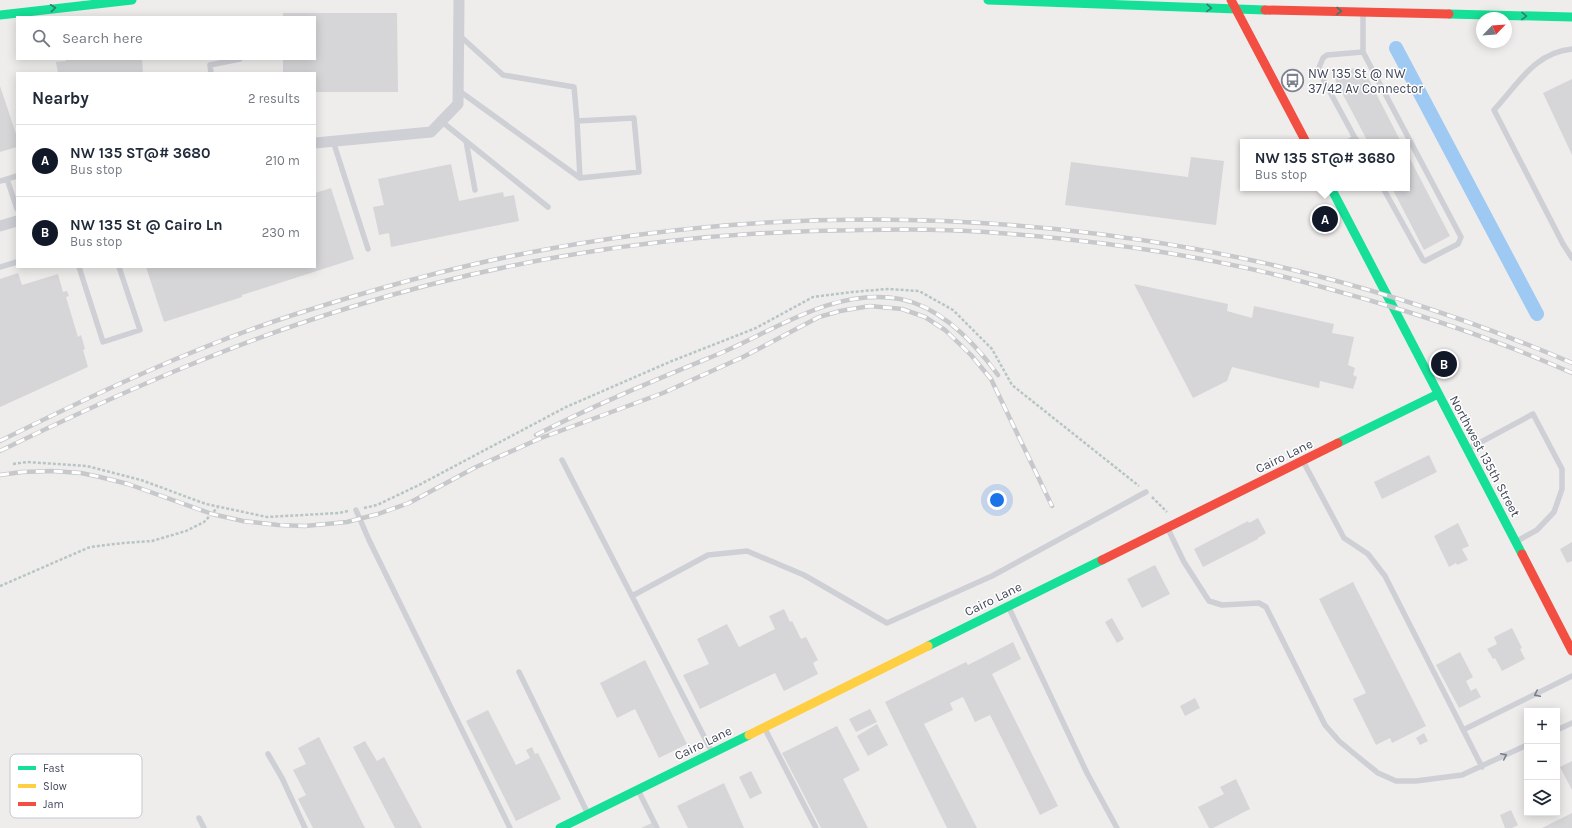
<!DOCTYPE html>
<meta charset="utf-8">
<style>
:root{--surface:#fff;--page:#f2f2f3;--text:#1f2937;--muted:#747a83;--line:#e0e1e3;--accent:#111827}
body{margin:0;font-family:Karla,sans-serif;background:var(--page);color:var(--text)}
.controls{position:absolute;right:12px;bottom:12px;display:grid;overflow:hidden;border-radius:0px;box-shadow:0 2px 10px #0003}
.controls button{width:36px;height:36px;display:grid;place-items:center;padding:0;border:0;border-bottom:1px solid var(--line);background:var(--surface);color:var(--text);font:20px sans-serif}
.compass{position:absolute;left:1476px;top:12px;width:36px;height:36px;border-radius:50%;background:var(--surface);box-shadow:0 2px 10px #0003;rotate:65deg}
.you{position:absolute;left:997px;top:500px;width:14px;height:14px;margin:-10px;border:3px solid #fff;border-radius:50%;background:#1a73e8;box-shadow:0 0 0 6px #1a73e833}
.badge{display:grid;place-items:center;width:26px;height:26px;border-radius:50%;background:var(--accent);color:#fff;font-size:13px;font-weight:700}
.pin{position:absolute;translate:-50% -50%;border:2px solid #fff;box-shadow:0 1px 4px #0006}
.popup{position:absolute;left:1240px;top:139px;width:170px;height:52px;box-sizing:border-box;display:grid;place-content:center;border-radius:0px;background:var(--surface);filter:drop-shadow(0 1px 3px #0005);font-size:13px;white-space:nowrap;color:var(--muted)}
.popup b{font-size:15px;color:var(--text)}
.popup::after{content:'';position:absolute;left:50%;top:100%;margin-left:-8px;border:8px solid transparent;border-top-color:var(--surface)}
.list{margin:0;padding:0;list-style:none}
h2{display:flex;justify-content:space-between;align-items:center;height:52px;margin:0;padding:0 16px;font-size:17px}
h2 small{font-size:13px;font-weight:400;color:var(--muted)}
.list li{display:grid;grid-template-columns:26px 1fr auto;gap:12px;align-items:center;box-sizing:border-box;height:72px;padding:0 16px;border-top:1px solid var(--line)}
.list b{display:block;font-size:15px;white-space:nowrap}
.list p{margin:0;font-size:13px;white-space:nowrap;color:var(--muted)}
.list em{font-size:13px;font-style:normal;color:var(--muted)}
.icon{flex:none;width:22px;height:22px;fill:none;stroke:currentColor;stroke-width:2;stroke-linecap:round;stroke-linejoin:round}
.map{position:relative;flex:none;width:1572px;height:828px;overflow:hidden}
.search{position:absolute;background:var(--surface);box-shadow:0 2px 10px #0003;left:16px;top:16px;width:300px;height:44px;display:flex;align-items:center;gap:10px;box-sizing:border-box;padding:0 14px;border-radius:0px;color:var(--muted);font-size:15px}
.panel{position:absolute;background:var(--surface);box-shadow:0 2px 10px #0003;left:16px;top:72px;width:300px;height:196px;border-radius:0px}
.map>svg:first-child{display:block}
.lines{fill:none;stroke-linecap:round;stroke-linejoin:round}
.canal{stroke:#9dc9f3;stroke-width:14}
.building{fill:#d6d6d8}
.path{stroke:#b7c5c5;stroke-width:2.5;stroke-dasharray:3 2;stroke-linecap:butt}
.lane{stroke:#cfd0d5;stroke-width:5.5}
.street{stroke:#cfd0d5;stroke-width:11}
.fast{stroke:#16e098;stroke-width:9}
.slow{stroke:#ffcf43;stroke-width:9}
.jam{stroke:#f24e42;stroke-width:9}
.rail-casing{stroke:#c7c8cb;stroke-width:4.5}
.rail{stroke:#fff;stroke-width:3;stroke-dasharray:9;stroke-linecap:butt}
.oneway{stroke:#337d70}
.oneway2{stroke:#7a7e8c}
.labels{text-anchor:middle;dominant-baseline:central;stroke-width:3;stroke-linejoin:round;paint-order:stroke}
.poi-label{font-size:13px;fill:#42485b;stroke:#fff;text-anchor:start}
.street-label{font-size:13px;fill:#42485b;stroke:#fff}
.key{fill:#fff;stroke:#c6c8ce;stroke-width:1}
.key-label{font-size:11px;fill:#42485b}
</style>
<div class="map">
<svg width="1572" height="828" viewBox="0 0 1572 828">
<rect width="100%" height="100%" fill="#eeedec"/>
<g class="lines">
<path class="canal" d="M1396 48 1537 314"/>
</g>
<path class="building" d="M283 13H397L398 92H315V73H283V59H315V17H283Z
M66 59H142L143 73H58L56 62 66 61Z
M1363 68 1401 142H1368L1330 70Z
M1572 79V155L1543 93Z
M0 86 17 137V147L0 152Z
M1407 153 1450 236 1424 250 1392 188H1407Z
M1191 157 1224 161 1216 225 1065 205 1071 162 1188 177Z
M451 164 459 201 503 192 504 197 514 195 519 221 391 247 389 233 379 235 373 207 384 205 378 179Z
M331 188 354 259 242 295V297L164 322 146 267H315V193Z
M18 273 22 285 58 274 63 292 67 291 69 296 66 297 78 337 81 335 85 349 83 350 88 367 0 407V279Z
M1134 284 1228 304 1227 311 1252 318 1254 306 1334 324 1332 333 1354 337 1348 365 1355 368 1353 375 1357 377 1353 389 1320 381 1319 388 1232 367 1227 381 1193 398Z
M1429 455 1437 472 1382 499 1374 482Z
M1258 518 1266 533 1258 538V539L1203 567 1194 549 1248 521 1249 523Z
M1458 523 1469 546 1462 549 1468 560 1457 565 1456 563 1449 567 1434 536Z
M1572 542V561L1567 563 1560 549Z
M1155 565 1170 594 1142 608 1127 579Z
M1353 582 1426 726 1392 743 1390 738 1376 745 1353 699 1366 693 1319 599Z
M784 609 790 622 792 621 801 639 806 637 818 660 813 663 818 674 784 691 775 673 700 709 683 675 709 664 697 639 727 624 739 647 775 629 769 616Z
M1112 618 1124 639 1117 643 1105 622Z
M1512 628 1522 648 1520 649 1525 659 1502 671 1495 658 1493 659 1487 649 1497 644 1494 637Z
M1013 642 1021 659 992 674 1058 806 1040 815 990 715 975 722 963 697 950 703 953 710 924 724 977 828H947L885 702 966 662 968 665Z
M1460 652 1473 677 1466 681 1471 691 1476 688 1481 697 1459 708 1436 665Z
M645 660 687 744 659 758 635 709 617 718 600 683Z
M1195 698 1200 708 1185 716 1180 706Z
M870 709 877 722 856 732 849 719Z
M488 710 516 765 530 758 526 750 532 747 535 754 538 753 561 799 516 821 466 721Z
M877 724 888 745 868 756 857 736Z
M837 726 860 770 843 779 868 828H821L782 753Z
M1424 733 1428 741 1420 745 1416 738Z
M319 737 365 828H313L298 799 306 795 293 770 306 764 298 748Z
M365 741 377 761 384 757 422 828H395L353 747Z
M1572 761V790L1560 767Z
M751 771 762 793 750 799 739 777Z
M1236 779 1250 809 1213 828H1209L1198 807 1224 794 1220 787Z
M724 783 744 828H688L677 806Z
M1511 810 1518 825 1512 828H1505L1500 815Z
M1572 813V828H1542Z
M652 823 654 828H641Z"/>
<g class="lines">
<path class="path" d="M13 464 27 462 87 466 141 480 206 504 267 517 339 513 348 511
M1152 497 1167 512
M364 508 377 505 419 485 566 407 672 361 756 328 813 297 852 292 888 289 919 291 953 310 992 349 1012 385 1139 486
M0 586 90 547 123 543 152 541 186 531 204 522 218 507"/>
<path class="lane" d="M1363 14V52L1461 237 1458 244 1425 261 1423 260 1383 188
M459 35 503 75 574 87 577 121
M1572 49C1533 53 1518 85 1494 110L1563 244 1572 258
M211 73 210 65 240 59
M458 90 580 178 639 172 634 118 577 121 580 178
M441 121 548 207
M1355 138 1318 70 1323 58 1327 55 1363 52
M333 141 368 249
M466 141 475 190
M1348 142 1355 138 1358 142
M7 179 17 209
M0 181 17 176
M0 267 17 262
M79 267 103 342 140 330 119 267
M1468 449 1533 414 1562 469V489L1554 512 1537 530 1517 541
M562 460 712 752
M1304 463 1344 538 1368 554 1385 576 1482 767
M356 510 369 540 510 828
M1168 529 1184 562 1209 601 1222 605 1259 603 1266 607 1325 725 1339 741 1357 756 1378 773 1396 781H1416L1462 775 1527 745
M632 596 708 555 747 551 804 575 887 623 992 576 1146 492
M1009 608 1087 773 1117 828
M519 672 588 814
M765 729 816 828
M1463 730 1572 676
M1557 730 1572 723
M268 754 282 778 305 828
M639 792 657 828
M199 818 204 828"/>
<path class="street" d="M315 143 431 132 458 104 459 0
M0 226 17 221"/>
<path class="fast" d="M988 0 1265 10
M1449 14 1572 17
M0 15 132 0
M1331 188 1522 554
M1338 443 1438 394
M928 646 1102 560
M560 828 749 735"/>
<path class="slow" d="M749 735 928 646"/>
<path class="jam" d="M1231 0 1306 142
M1265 10 1449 14
M1522 554 1572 651
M1102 560 1338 443"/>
<defs>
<path id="rail" d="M536 435C596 404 658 379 721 353 777 329 836 287 900 299 941 307 974 342 998 375
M0 441C95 394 192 348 293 315 368 291 445 269 522 254 874 184 1242 221 1572 363
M0 451C113 396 227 345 348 308 514 256 689 231 863 230 904 229 945 229 986 232 1083 239 1182 252 1277 275 1309 283 1340 292 1372 301 1440 321 1507 344 1572 373
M0 475 22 472 52 471 81 473 100 477 128 484 212 514 243 521 278 525 305 526 347 522 378 514 409 503 476 467 541 438 663 393 743 357 819 317 840 311 870 306 902 309 925 317 945 330 971 355 991 379 1052 506"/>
</defs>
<use href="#rail" class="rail-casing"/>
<use href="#rail" class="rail"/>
</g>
<defs><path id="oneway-chevron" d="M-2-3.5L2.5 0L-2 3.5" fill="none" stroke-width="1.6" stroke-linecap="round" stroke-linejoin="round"/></defs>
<g class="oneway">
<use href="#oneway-chevron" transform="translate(53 8) rotate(-6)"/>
<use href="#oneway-chevron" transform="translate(1209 8) rotate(2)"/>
<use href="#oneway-chevron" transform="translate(1339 11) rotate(1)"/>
<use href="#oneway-chevron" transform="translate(1524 16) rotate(2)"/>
</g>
<g class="oneway2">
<use href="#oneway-chevron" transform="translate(1537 694) rotate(154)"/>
<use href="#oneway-chevron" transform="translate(1504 756) rotate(-26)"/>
</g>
<defs>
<symbol id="bus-ring" viewBox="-11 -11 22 22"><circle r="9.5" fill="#fff" stroke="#7e828e" stroke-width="1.5"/><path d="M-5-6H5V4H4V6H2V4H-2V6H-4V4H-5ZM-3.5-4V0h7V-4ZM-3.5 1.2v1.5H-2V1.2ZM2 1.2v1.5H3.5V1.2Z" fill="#7e828e"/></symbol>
</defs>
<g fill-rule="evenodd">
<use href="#bus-ring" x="1280" y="68" width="25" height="25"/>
</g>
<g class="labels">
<g class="poi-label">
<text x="1308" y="73">NW 135 St @ NW<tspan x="1308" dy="15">37/42 Av Connector</tspan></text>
</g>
<g class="street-label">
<text transform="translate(1284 456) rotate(-26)">Cairo Lane</text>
<text transform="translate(1485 456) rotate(62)">Northwest 135th Street</text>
<text transform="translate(993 599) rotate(-26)">Cairo Lane</text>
<text transform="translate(703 743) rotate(-26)">Cairo Lane</text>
</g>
</g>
<rect x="10" y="754" width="132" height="64" rx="6" class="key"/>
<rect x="18" y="766" width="18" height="4" fill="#16e098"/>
<rect x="18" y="784" width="18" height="4" fill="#ffcf43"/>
<rect x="18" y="802" width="18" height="4" fill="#f24e42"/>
<g class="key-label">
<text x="43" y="772">Fast</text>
<text x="43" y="790">Slow</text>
<text x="43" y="808">Jam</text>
</g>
</svg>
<div class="controls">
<button>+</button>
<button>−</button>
<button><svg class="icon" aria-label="layers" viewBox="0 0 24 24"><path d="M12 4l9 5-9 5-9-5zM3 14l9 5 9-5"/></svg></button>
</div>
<svg class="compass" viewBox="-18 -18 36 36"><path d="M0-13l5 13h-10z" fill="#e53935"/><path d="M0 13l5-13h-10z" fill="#747a83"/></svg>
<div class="you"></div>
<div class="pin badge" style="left:1325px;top:219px">A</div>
<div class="popup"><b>NW 135 ST@# 3680</b>Bus stop</div>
<div class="pin badge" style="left:1444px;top:364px">B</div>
<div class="search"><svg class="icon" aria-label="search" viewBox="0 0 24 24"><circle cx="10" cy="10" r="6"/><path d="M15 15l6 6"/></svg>Search here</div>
<section class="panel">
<h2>Nearby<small>2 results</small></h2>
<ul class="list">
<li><span class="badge">A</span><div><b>NW 135 ST@# 3680</b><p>Bus stop</p></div><em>210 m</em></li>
<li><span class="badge">B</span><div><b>NW 135 St @ Cairo Ln</b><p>Bus stop</p></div><em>230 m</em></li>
</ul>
</section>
</div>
